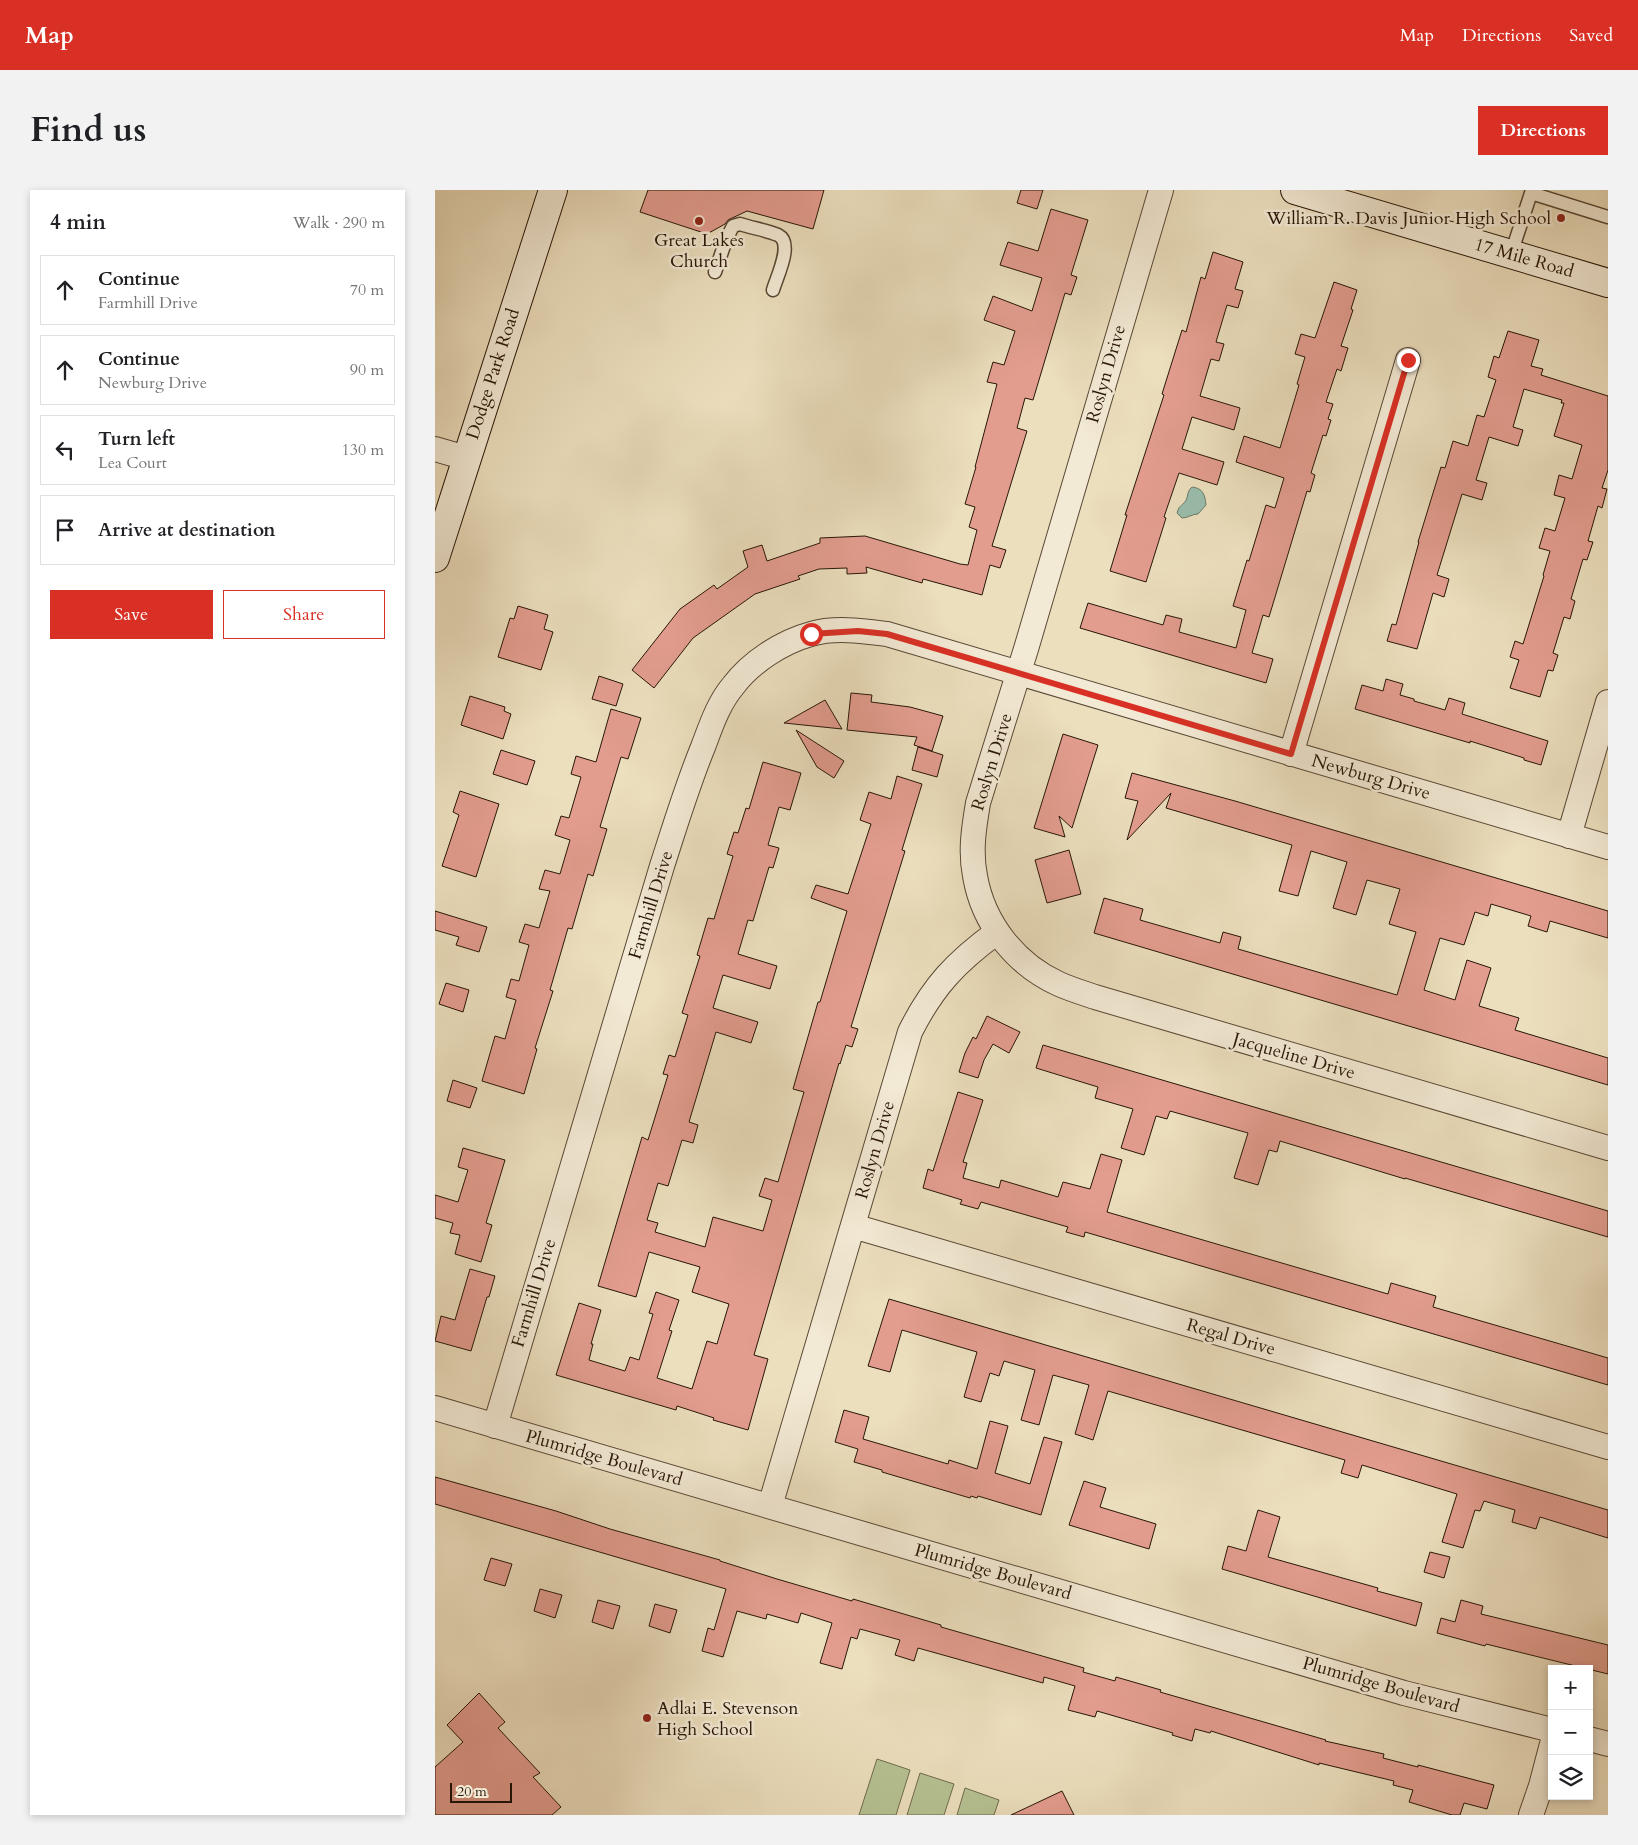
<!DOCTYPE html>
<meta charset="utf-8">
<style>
:root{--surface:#fff;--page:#f2f2f2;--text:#202124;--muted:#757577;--line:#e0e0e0;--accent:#d93025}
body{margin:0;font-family:Cardo,serif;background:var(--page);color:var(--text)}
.controls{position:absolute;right:15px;bottom:15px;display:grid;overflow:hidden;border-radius:0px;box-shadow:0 2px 8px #0003}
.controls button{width:45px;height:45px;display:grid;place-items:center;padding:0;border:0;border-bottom:1px solid var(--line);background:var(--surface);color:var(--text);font:25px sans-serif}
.scale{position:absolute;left:15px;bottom:12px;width:62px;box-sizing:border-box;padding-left:5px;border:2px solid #281607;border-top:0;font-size:14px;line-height:18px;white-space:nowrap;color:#281607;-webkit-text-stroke:4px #f3ead5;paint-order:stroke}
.stop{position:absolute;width:15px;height:15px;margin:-11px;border:4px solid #d93025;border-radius:50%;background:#fff}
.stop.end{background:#d93025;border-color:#fff;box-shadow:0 1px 5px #0008}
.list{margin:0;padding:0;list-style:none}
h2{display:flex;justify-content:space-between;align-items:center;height:65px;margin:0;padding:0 20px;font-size:21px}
h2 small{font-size:16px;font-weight:400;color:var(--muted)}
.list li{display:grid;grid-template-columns:32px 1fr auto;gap:15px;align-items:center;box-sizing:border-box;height:70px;margin:0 10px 10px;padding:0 10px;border:1px solid var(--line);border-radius:0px}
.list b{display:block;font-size:19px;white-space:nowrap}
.list p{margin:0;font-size:16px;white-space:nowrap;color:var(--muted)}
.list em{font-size:16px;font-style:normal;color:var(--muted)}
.actions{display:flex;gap:10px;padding:15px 20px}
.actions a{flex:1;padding:11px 0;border:1px solid var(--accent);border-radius:0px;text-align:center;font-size:18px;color:var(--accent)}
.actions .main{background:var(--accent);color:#fff}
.icon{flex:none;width:28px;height:28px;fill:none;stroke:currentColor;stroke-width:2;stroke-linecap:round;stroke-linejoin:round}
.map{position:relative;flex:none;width:1173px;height:1625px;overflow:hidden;border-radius:0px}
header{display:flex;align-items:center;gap:30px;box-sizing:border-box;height:70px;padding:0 25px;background:var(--accent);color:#fff}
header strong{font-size:24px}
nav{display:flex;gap:28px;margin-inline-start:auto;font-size:18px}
.intro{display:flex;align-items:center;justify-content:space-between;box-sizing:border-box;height:120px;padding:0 30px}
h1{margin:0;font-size:35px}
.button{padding:12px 22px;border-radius:0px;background:var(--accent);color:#fff;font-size:18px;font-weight:700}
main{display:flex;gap:30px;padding:0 30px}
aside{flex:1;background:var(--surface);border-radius:0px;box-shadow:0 2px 8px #0003}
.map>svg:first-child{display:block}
.green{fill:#b6c293;stroke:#6f6c4d}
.water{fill:#99bdac;stroke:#6c7a6a}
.building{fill:#e39d8f;stroke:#281607}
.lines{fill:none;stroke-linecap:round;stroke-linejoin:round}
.lane-casing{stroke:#594835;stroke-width:15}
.street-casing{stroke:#594835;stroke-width:26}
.secondary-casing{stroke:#281607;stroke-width:30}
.lane{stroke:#f3ead5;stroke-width:12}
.street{stroke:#f3ead5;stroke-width:24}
.secondary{stroke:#f3ead5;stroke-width:28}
.route{stroke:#d93025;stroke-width:6}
.poi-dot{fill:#8f2418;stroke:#f3ead5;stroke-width:2}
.labels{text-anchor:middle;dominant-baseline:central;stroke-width:5;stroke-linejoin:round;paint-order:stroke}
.poi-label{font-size:18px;fill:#281607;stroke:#f3ead5;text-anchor:end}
.street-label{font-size:18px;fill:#281607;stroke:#f3ead5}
</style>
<header>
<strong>Map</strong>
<nav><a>Map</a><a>Directions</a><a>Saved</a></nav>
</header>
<div class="intro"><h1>Find us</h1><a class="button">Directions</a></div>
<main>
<aside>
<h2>4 min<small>Walk · 290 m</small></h2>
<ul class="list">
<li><svg class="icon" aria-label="ahead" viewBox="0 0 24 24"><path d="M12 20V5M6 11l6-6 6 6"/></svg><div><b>Continue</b><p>Farmhill Drive</p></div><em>70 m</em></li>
<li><svg class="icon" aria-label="ahead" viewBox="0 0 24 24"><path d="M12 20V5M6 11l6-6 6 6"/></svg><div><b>Continue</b><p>Newburg Drive</p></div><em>90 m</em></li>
<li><svg class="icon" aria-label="left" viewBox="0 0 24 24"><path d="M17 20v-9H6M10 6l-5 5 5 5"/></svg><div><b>Turn left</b><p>Lea Court</p></div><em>130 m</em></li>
<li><svg class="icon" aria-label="arrive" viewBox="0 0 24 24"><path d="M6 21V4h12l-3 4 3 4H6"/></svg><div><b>Arrive at destination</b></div></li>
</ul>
<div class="actions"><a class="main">Save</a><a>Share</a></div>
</aside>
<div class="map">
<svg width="1173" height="1625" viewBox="0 0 1173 1625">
<rect width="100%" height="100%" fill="#ecdfbe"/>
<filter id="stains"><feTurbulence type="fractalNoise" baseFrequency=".004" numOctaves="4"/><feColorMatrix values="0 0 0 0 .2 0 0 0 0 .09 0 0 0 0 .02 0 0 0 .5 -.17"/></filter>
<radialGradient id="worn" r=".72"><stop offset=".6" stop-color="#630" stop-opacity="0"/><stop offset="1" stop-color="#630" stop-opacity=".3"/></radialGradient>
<path class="green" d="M442 1569 475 1580 461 1625H424Z
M485 1583 519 1594 509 1625H472Z
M530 1598 564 1610 559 1625H522Z"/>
<path class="water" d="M757 297C768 298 770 305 771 315L763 324C757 324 753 328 747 328L742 323C744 316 745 317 749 313 754 308 751 302 757 297Z"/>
<path class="building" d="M213 0H389L378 39 312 21 293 30 290 34 272 44 205 22Z
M586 0H608L602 19 582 13Z
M616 19 653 30 636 85 642 87 636 105 630 103 598 210 590 208 582 238 592 241 557 356 571 360 565 378 555 375 547 405 488 389 487 393 431 377 432 383 412 384V378L384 379 363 386 365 389 320 404 258 448 219 498 197 480 245 419 279 395 282 399 313 377 308 361 327 355 332 371 385 353V348L430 346 525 374 533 375 542 340 534 337 540 317 530 314 541 277H540L562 194 552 192 558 172 569 175 580 141 549 130 558 106 597 121 607 88 565 75 573 52 603 61Z
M778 62 808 72 800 99 808 101 803 118 792 115 781 152 789 154 784 171 776 169 765 206 805 218 799 240 757 227 747 259 789 272 782 295 744 283 729 327 731 328 711 392 675 381 692 325H690L729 205 727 204 747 140 751 142 766 87 770 89Z
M899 92 922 100 916 119 918 120 906 156 913 158 906 181 902 179 891 212 898 214 893 229 896 230 891 246 888 245 876 283 880 285 875 302 872 301 834 427 828 425 817 463 838 469 831 493 645 438 653 413 728 435 731 425 747 429 744 442 801 458 811 420 798 416 812 370 814 371 831 315 840 318 849 288 801 272 809 246 845 258 864 195 862 194 870 167 860 164 866 144 880 148Z
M1073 141 1104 150 1096 176 1108 179 1106 185 1173 206V280L1167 298 1172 299 1167 318 1163 316 1153 351 1158 352 1152 370 1148 369 1136 409 1140 411 1135 429 1129 427 1118 463 1123 465 1118 481 1113 480 1105 507 1075 498 1084 470 1075 467 1080 451 1088 454 1109 386 1108 385 1115 361 1104 358 1110 338 1120 341 1130 308 1119 305 1124 285 1137 289 1147 255 1119 246 1129 213H1126L1127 210 1089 199 1078 237 1088 240 1083 256 1054 247 1041 290 1052 293 1047 310 1027 304 1002 385 1014 389 1009 407 998 403 982 459 952 451 957 434 961 435 984 352H983L1006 277 1010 278 1018 251 1033 256 1042 225 1049 227 1061 190 1053 187 1059 166 1064 168Z
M83 416 113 425 109 439 118 442 106 480 63 467 75 428 79 429Z
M164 486 188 494 181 516 157 509Z
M951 489 968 494 965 505 979 509V511L1010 520 1014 508 1030 513 1027 524 1113 551 1106 575 1089 570V568L1035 551V553L920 519 927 495 948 501Z
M416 503 437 505 436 512 475 517 508 526 497 561 479 555 482 547 412 540Z
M35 506 70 517 69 521 76 524 68 549 26 535Z
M390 510 407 539 349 533Z
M176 519 206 528 193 569 186 567 165 637 172 639 158 686 153 684 137 739 133 738 115 800 118 801 100 858 102 859 89 904 47 891 60 846 70 849 81 810 71 807 76 789 84 791 94 755 84 752 90 734 104 738 115 701 104 699 110 680 125 684 135 650 120 645 126 626 134 628 146 587 136 584 141 566 161 572Z
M361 540 409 571 399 588 382 577Z
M628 544 663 555 637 638 624 626 630 647 599 638Z
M483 557 508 565 502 587 477 580Z
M66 560 100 571 92 595 58 584Z
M328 572 366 583 355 620 344 617 333 655 344 658 338 678 334 677 318 731 313 730 303 764 342 776 335 799 288 785 278 818 323 832 316 853 281 842 254 932 263 935 258 953 247 950 233 996 223 993 212 1030 223 1033 220 1042 270 1057 278 1027 328 1041 337 1010 324 1006 330 988 343 992 369 902 358 899 383 812H385L412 721 376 708 381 695 413 704 436 634 425 630 434 602 456 609 462 586 487 594 467 660 470 661 416 837 423 839 417 857 411 855 405 874 404 873 319 1165 333 1169 313 1240 278 1230 279 1228 242 1216 241 1220 121 1185 144 1113 166 1120 156 1154H158L154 1170 190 1181 195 1167 204 1170 218 1124 214 1123 221 1102 244 1110 234 1140 237 1141 222 1188 257 1199 272 1151 282 1154 294 1114 257 1102 265 1077 214 1062 201 1107 163 1096 207 947 213 950 233 885 228 884 234 865 240 867 253 825 247 823 265 766 262 765 273 728 279 729 298 666 292 664 299 642 303 643 311 618 314 619Z
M697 583 800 611 1173 721V748L1115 731 1112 742 1093 736 1096 726 1056 714 1053 726 1040 722 1029 755 1005 748 989 800 1020 810 1032 770 1056 778 1044 816 1084 828 1080 840 1173 868V895L659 743 669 708 708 719 705 730 785 753 788 742 806 747 803 759 962 805 981 742 954 734 965 699 932 690 921 725 898 718 912 672 876 661 863 706 844 701 857 655 731 618 736 603 692 650 703 611 690 608Z
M25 601 64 614 41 687 7 676 24 625 18 622Z
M634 660 646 704 612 713 600 670Z
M0 721 52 737 44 762 21 755 24 747 0 740Z
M11 793 34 800 28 822 4 814Z
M552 826 585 842 574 863 558 854 549 870 543 888 524 882 530 863 538 847 541 849Z
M608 855 1173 1021V1047L970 988V989L845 951 842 962 834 960 823 995 799 988 813 943 735 921 732 929 721 926 709 965 686 958 698 919 660 908 663 897 601 878Z
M18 890 42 898 35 918 12 911Z
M523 902 548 910 528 972 532 973 528 988 564 998 566 990 623 1007 628 992 655 999 666 964 687 970 672 1022 953 1104 956 1093 1001 1106 998 1117 1173 1168V1195L650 1042 649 1047 631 1042 633 1037 546 1012 543 1019 525 1014 527 1010 488 998 493 979 498 981Z
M28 958 70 970 51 1033 57 1035 46 1072 20 1064 25 1045 15 1043 18 1033 0 1028V1005L23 1012 33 980 23 977Z
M35 1079 60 1086 54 1107H52L36 1161 0 1151 6 1126 20 1130Z
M454 1109 1173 1320V1348L1105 1327 1101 1339 1077 1332 1080 1320 1049 1311 1045 1321 1040 1320 1028 1358 1007 1352 1022 1304 927 1275 923 1288 906 1283 910 1270 673 1201 658 1250 640 1244 654 1195 618 1185 604 1235 586 1230 600 1180 569 1171 564 1186 555 1183 546 1212 529 1207 542 1162 467 1140 455 1182 433 1176Z
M409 1220 434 1227 428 1249 513 1274 514 1270 542 1279 555 1231 573 1236 560 1283 595 1294 609 1247 627 1252 606 1325 543 1306 542 1308 536 1306 535 1308 447 1282V1280L419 1272 423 1259 400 1252Z
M0 1287 121 1321 175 1339 285 1370V1371L342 1389 417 1411 418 1409 506 1435V1437L649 1478 648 1482 680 1491 681 1487 726 1500 725 1502 891 1550 890 1551 949 1564 948 1568 983 1577V1575L1059 1595 1052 1619 1029 1613 1025 1625H1017L974 1612 978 1600 958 1595 959 1591 884 1573V1575L776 1541 775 1543 760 1539 757 1551 737 1545 738 1543 662 1521 660 1527 633 1520 640 1496 609 1487 608 1493 483 1458 479 1471 460 1465 465 1450 425 1439 422 1449 416 1447 407 1479 385 1473 397 1433 366 1423 363 1433 332 1424 331 1429 302 1421 288 1467 267 1461 273 1438 279 1440 291 1399 0 1314Z
M649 1291 671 1298 665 1317 721 1334 714 1359 634 1335Z
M823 1320 845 1327 833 1367 943 1398 942 1401 987 1413 981 1436 787 1379 793 1356 811 1361Z
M995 1362 1015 1367 1009 1388 989 1382Z
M56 1368 77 1374 70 1396 49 1390Z
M105 1399 127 1405 120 1428 99 1421Z
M163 1410 185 1416 178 1439 157 1432Z
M1026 1410 1048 1416 1046 1424 1173 1455V1484L1051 1454 1050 1456 1002 1443 1006 1428 1020 1432Z
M220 1414 242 1420 235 1443 214 1436Z
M44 1503 70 1532 63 1538 105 1583 98 1587 126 1617 117 1625H0V1577L28 1552 12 1535Z
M627 1601 639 1625H576Z"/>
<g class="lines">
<defs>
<path id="lane" d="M1096 3 1173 27
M1076 64 1097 0
M280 82 291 50 298 36 305 34C317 38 331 40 343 45 359 53 342 86 338 100"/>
<path id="street" d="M726 0 591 459 543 613C539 637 535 661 540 686 548 733 580 774 624 794 635 799 648 803 660 807L1173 958
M0 259 31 268
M856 564 973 170
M1134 646 1173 512
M418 1036 1173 1257
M0 1218 969 1503 1117 1540
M60 1236 227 676C240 636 252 596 268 557 276 536 283 514 298 496 316 472 347 452 376 444 400 437 428 441 452 444L1173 657
M335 1316 475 842C498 796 521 772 562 742
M1154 1549 1173 1554
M1096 1625 1106 1596 1117 1554"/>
<path id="secondary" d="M860 0 1173 93
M0 368 118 0"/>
</defs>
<use href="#lane" class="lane-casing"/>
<use href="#street" class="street-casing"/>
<use href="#secondary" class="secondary-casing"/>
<use href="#lane" class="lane"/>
<use href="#street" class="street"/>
<use href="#secondary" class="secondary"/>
</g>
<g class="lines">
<path class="route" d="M376 444 423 441 452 444 856 564 973 170"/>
</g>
<g class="poi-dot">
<circle cx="1126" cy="28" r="5"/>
<circle cx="264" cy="31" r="5"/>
<circle cx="212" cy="1528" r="5"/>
</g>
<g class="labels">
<g class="poi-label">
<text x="1116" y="28">William R. Davis Junior High School</text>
<text x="264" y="50" text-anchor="middle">Great Lakes<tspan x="264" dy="21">Church</tspan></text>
<text x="222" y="1518" text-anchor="start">Adlai E. Stevenson<tspan x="222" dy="21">High School</tspan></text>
</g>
<g class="street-label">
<text transform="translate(1089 68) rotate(16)">17 Mile Road</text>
<text transform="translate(58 184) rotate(-72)">Dodge Park Road</text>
<text transform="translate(671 184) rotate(-74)">Roslyn Drive</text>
<text transform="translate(557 572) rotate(-73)">Roslyn Drive</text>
<text transform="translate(936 587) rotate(16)">Newburg Drive</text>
<text transform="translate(216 715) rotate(-73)">Farmhill Drive</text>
<text transform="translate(859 866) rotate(16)">Jacqueline Drive</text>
<text transform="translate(440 960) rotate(-74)">Roslyn Drive</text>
<text transform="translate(99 1103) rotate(-73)">Farmhill Drive</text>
<text transform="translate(796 1147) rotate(16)">Regal Drive</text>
<text transform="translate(169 1268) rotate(16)">Plumridge Boulevard</text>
<text transform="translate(558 1382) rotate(16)">Plumridge Boulevard</text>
<text transform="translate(946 1495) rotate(16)">Plumridge Boulevard</text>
</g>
</g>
<rect width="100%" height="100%" filter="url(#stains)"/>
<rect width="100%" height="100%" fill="url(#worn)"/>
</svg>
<div class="controls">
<button>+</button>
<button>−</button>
<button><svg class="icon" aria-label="layers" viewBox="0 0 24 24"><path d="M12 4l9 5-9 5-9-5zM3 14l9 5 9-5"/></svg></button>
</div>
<div class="scale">20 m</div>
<div class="stop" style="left:376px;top:444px"></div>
<div class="stop end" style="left:973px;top:170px"></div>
</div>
</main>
